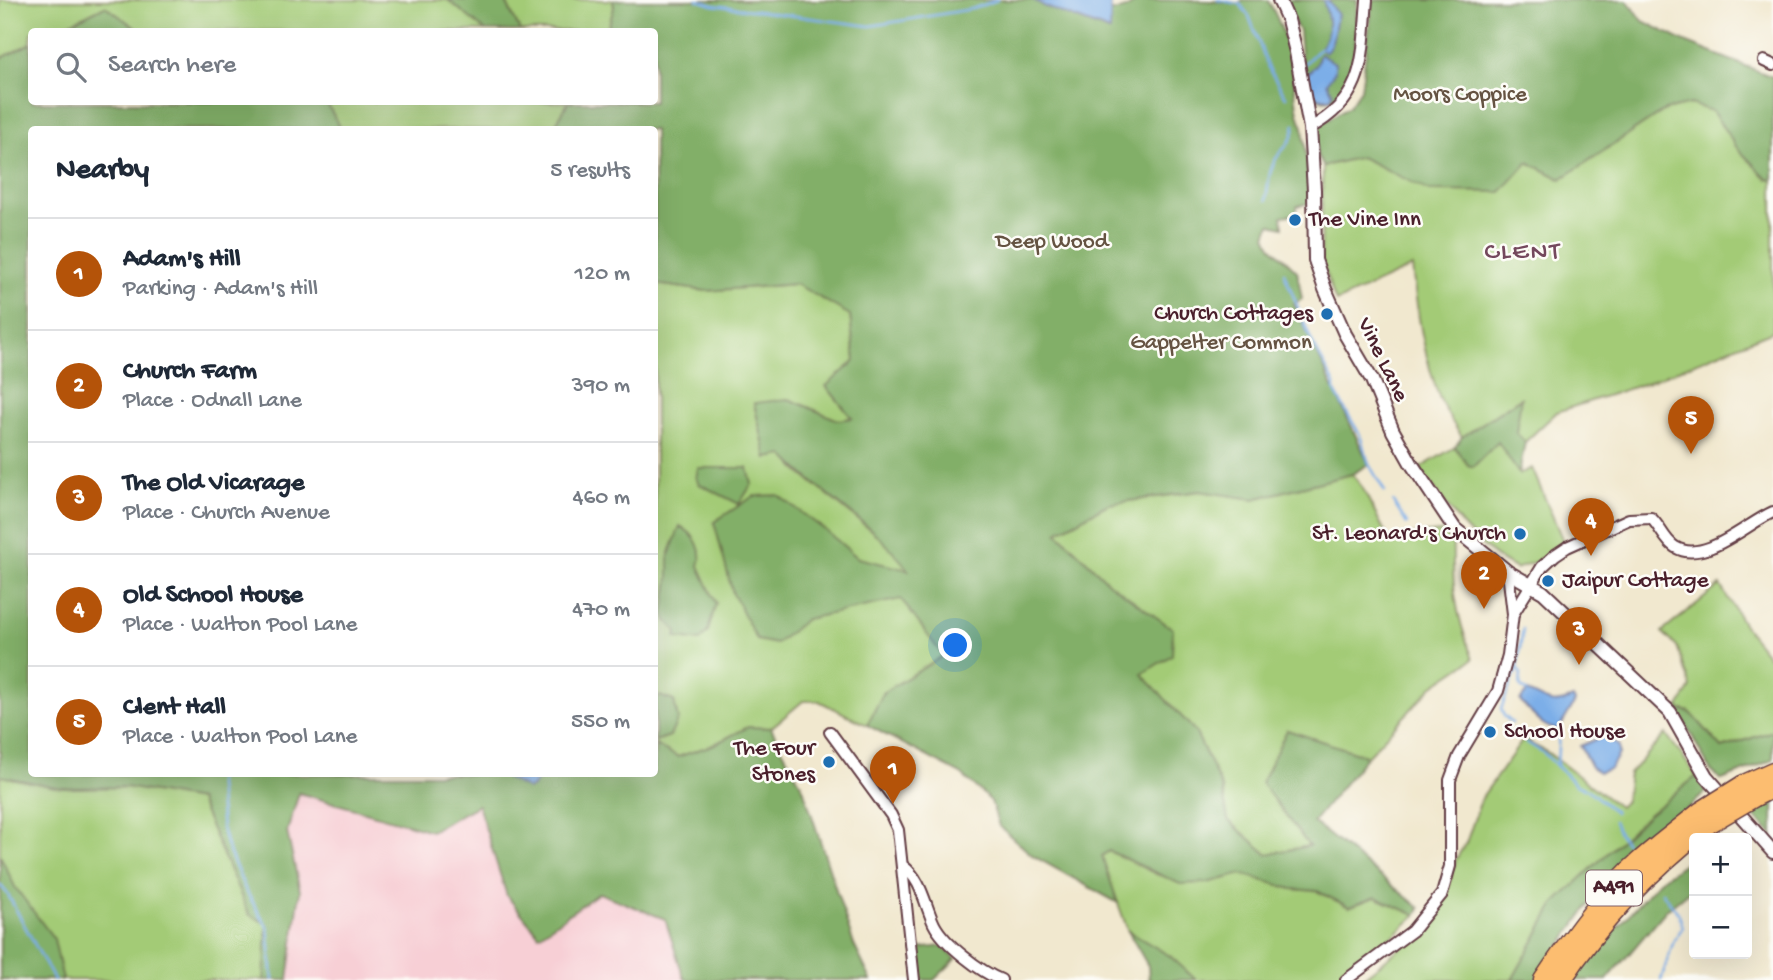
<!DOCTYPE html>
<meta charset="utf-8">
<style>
:root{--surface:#fff;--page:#f6f6f7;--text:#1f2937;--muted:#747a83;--line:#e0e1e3;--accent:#b45309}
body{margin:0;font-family:"Gochi Hand",sans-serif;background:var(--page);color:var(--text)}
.controls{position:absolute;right:21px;bottom:21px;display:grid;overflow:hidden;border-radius:7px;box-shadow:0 7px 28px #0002}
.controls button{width:63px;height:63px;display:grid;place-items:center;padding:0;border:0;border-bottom:2px solid var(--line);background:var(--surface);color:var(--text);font:35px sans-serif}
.you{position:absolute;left:956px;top:646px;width:24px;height:24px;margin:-18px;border:5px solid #fff;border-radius:50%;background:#1a73e8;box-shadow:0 0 0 10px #1a73e833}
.badge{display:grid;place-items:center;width:46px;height:46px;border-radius:50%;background:var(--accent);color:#fff;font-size:23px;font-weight:700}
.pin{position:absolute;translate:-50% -58px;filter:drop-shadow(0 2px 4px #0008)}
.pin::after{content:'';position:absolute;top:37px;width:24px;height:21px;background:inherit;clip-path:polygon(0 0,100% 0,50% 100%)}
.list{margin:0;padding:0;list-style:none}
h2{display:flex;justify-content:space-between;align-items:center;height:91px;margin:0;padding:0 28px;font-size:30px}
h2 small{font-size:23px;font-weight:400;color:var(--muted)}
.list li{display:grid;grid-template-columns:46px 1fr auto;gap:21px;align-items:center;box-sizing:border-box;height:112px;padding:0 28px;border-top:2px solid var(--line)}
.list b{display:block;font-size:26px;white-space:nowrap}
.list p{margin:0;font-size:23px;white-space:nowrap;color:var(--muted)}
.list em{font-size:23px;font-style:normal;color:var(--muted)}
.icon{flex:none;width:38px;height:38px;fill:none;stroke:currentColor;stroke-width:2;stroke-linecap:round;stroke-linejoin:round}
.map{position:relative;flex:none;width:1773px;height:980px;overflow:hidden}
.search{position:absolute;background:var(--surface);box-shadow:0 7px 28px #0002;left:28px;top:28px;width:630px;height:77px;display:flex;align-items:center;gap:18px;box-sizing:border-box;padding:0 24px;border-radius:7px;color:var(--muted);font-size:26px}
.panel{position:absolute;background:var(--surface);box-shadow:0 7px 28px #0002;left:28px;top:126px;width:630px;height:651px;border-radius:7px}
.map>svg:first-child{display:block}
.built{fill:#f7cfd5}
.green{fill:#a3cb76;stroke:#767550;stroke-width:2}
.forest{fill:#82af67;stroke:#666749;stroke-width:2}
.water{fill:#7caee8;stroke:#63668a;stroke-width:2}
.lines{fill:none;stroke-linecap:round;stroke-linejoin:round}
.stream{stroke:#7caee8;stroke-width:2.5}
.minor-casing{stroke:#633d44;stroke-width:14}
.tertiary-casing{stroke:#633d44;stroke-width:16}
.trunk-casing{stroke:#633d44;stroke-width:21}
.minor{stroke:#fff;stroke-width:10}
.tertiary{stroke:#fff;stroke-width:12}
.trunk{stroke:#fcbd6f;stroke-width:18}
.trunk-bridge-casing{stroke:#633d44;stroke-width:21;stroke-linecap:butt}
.trunk-bridge{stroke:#fcbd6f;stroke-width:18}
.poi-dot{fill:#1f6fb2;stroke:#fdfcf7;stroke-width:2.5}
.labels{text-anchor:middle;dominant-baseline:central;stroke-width:5;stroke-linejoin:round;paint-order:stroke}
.shield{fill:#fdfcf7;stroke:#806168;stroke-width:2}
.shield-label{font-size:21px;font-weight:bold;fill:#4a1f2b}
.park-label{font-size:23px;fill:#655342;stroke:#fdfcf7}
.poi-label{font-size:23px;fill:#4a1f2b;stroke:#fdfcf7;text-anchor:start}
.street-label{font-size:23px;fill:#4a1f2b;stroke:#fdfcf7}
.quarter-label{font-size:26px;letter-spacing:2px;fill:#74485d;stroke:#fdfcf7}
</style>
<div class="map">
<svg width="1773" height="980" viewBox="0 0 1773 980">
<rect width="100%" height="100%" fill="#fdfcf7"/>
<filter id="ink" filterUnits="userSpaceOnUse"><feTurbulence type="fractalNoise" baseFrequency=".0143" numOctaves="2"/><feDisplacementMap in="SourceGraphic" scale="14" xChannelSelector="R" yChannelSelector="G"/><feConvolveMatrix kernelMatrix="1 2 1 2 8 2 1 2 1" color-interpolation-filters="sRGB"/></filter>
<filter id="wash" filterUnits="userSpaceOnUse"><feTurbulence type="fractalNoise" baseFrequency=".00686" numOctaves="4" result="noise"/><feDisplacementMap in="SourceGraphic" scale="28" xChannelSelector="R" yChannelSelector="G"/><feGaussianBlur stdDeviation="1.57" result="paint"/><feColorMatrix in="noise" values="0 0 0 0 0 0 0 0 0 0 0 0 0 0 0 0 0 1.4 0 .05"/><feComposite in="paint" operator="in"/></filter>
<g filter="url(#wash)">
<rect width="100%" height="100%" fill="#f1e8cf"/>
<path class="built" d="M298 793 363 810 478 805 491 844 539 935 599 893 665 919 684 978 687 980H288L300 891 287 832Z"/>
<path class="green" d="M0 0H448L486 31H140L105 6 55 31 32 32 31 43 0 59Z
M505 0H613L614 8 607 31H520Z
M326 102H568L553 130 341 129Z
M1690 104 1712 111 1738 149 1768 179 1773 180V331L1643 384 1557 412 1525 442 1516 433 1520 398 1462 437C1454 425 1445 412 1440 399 1424 358 1417 311 1412 267L1336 302 1321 259 1323 166 1361 157 1392 172 1528 162 1561 179 1665 110Z
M655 284 706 291 796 284 850 315 855 361 852 418 838 420 789 399 754 404 767 458 784 454 799 472 894 549 908 570 943 656 884 692 867 725 819 701H803L771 728 748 727 715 744 678 757 655 745V741L670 736 655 700Z
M1498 441 1519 474 1532 468 1564 543 1540 560 1516 569C1472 546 1447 507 1420 468L1455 447 1468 465Z
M1352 474 1362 487 1389 540 1394 541 1410 535 1451 531 1453 533C1452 584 1454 611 1473 659L1432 687 1367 756 1287 730 1309 846 1267 854 1228 820 1222 788 1195 731 1141 674 1109 583 1057 532 1108 504 1199 491 1254 499Z
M1720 585 1747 630 1773 662V731L1722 748 1690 712 1678 709 1691 687 1677 646 1662 632Z
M1666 734 1697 776 1648 815 1556 902 1512 980H1360L1405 944 1436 911 1447 893 1456 859 1466 843 1482 797 1525 737 1533 745 1547 752 1619 807 1625 801 1629 774Z
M0 776 61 788 126 787 199 800 249 914 267 924 266 980H0Z
M1109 851 1158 875 1207 883 1242 874 1292 889 1317 891 1349 907 1375 897 1416 915 1381 947 1332 980H1196L1170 956 1128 931 1101 856Z"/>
<path class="forest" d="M448 0H505L520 31H486Z
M613 0H1034L1046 7 1109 31 1111 11C1131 12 1127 4 1141 0 1154 0 1226 0 1239 4L1242 0H1268C1281 23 1289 47 1293 73 1296 91 1295 111 1303 127L1311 203 1297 206V214L1282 216 1283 227 1270 224 1266 236 1271 246 1297 271 1302 299 1294 304 1369 464 1352 474 1254 499 1199 491 1108 504 1057 532 1109 583 1173 629 1172 655 1142 674 1195 731 1222 788 1228 820 1267 854 1309 846 1261 783 1287 730 1367 756 1313 822 1420 908 1416 915 1375 897 1349 907 1317 891 1292 889 1242 874 1207 883 1180 884 1109 851 1102 856 1118 903 1033 856 999 826 991 801 961 774 867 725 884 692 943 656 901 599 806 619 776 644 757 640 733 594 714 522 754 496 778 495 825 530 858 558 908 570C875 523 822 497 784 455L767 458 754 403 789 399 838 420 852 418 826 386 855 361 850 315 796 284 706 291 655 284 654 130H553L568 102H654V32L607 31 614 8Z
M1283 0H1357C1356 24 1358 82 1337 97 1328 103 1313 98 1304 96L1299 31Z
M1373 0H1627L1643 21 1685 42 1773 77V180L1768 179 1738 149 1712 111 1690 104 1665 110 1561 179 1528 162 1501 192 1429 191 1361 157 1323 166 1317 155 1316 127 1349 106 1361 89Z
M105 6 140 31H55Z
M31 43 32 102H326L341 129 32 130V774H654L655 745 678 757 715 744 748 727 771 728 803 788 854 945 871 980H687L684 978 665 919 599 893 539 935 507 896 478 805 431 831 299 793 287 832 300 891 288 980H264L267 924 249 914 199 800 126 787 61 788 0 776V59Z
M1521 398 1516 433 1525 442 1519 474 1498 442 1473 467 1468 465 1455 447 1462 437Z
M698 468H748L752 484 739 504 699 484 696 478Z
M680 526C695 534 704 550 699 566L716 603 708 631 700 641 676 638 677 631 667 621 664 613 669 579V555Z
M660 696 674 701 678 719 670 736 655 741V700Z
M1678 709 1690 712 1722 748 1773 731V760L1722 780 1710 770Z
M1697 776 1706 792 1604 884 1536 980H1512L1556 902 1648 815Z
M1773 798V835L1753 815 1756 806Z
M0 855 15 887 54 939 63 980H0Z
M1694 856V887L1667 909 1607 980H1574L1584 965 1659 881Z
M1128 931 1170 956 1196 980H1149L1148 966Z
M942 946 956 959 934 980H919L917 949Z"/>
<path class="water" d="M1034 0H1111L1110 31 1046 7Z
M1323 0H1328L1338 15C1333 27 1336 43 1325 52L1320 48C1332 32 1329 17 1323 0Z
M1320 54 1335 63V71L1327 83 1333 93 1330 99 1309 96 1306 75 1316 65Z
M1527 692C1548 700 1549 708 1573 698L1575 702 1559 729C1544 731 1530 711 1520 701Z
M1606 735 1619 746V754L1610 769 1599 772 1591 767 1580 746Z
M497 774H540L533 787 528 789Z"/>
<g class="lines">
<path class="stream" d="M698 0 713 5 870 26 972 9 997 0
M1218 0 1240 4 1249 16 1268 67 1286 97
M1303 65 1320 48
M1266 200C1268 189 1268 177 1272 167 1279 147 1292 149 1295 124
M1284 273 1312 342 1335 384V392L1360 435 1369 464 1385 492
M1393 502 1407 524
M1517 668 1521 674 1520 686 1527 692
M1512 723 1504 716 1501 709 1517 668 1523 629
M1526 742 1545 754 1576 785 1587 789 1615 812
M1557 767 1559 729
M217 774 222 828 227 847 246 891 268 928 273 980
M1614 821 1619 834 1626 843
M0 885 7 893 54 980
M1661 980 1674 940 1683 927 1679 914 1662 892"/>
</g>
</g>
<g filter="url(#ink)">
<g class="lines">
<defs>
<path id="minor" d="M1764 61 1773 65
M1310 128C1367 97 1362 56 1367 0
M1513 614 1542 567 1555 555 1567 547 1629 519 1651 518C1660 526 1664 540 1675 547 1704 565 1746 524 1773 512
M830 732 891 815 898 830 914 980
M903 866C922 880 924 903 934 924 944 944 981 972 1001 980
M1346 980 1412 931 1442 894 1450 866V780L1459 756 1498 691 1508 655 1513 614 1508 572"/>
<path id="tertiary" d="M1279 0 1288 20 1296 52 1310 128 1314 190 1315 260 1325 289 1345 334 1372 380 1393 431 1411 463 1455 529 1508 572 1543 592 1670 712 1706 776 1773 852"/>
<path id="trunk" d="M1744 784 1773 771
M1755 797 1773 788
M1543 980C1569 941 1603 893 1638 862 1658 844 1680 828 1701 811
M1562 980C1602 919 1652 869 1709 824"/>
</defs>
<use href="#minor" class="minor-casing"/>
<use href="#tertiary" class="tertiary-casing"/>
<use href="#trunk" class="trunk-casing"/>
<use href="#minor" class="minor"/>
<use href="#tertiary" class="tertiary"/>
<use href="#trunk" class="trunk"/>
<defs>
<path id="trunk-bridge" d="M1701 811 1744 784
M1709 824 1755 797"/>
</defs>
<use href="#trunk-bridge" class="trunk-bridge-casing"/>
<use href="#trunk-bridge" class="trunk-bridge"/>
</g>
</g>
<g class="poi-dot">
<circle cx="1295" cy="220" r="7"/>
<circle cx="1327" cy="314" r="7"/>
<circle cx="1520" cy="534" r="7"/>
<circle cx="1548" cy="581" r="7"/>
<circle cx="1490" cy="732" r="7"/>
<circle cx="829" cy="762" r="7"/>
</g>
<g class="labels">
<rect class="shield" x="1586" y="870.5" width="56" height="35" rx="5"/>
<g class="shield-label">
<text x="1614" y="888">A491</text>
</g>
<g class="park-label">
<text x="1460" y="95">Moors Coppice</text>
<text x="1052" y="242">Deep Wood</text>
<text x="1221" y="343">Gappelter Common</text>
</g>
<g class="poi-label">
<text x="1309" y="220">The Vine Inn</text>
<text x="1313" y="314" text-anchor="end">Church Cottages</text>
<text x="1506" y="534" text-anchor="end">St. Leonard's Church</text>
<text x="1562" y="581">Jaipur Cottage</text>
<text x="1504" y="732">School House</text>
<text x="815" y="749" text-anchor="end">The Four<tspan x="815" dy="26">Stones</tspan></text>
</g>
<g class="street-label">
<text transform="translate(1382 360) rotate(64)">Vine Lane</text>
</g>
<g class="quarter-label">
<text x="1523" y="253">CLENT</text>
</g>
</g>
</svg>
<div class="controls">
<button>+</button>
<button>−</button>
</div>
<div class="you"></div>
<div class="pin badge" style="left:893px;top:804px">1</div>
<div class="pin badge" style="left:1484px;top:609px">2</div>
<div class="pin badge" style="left:1579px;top:665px">3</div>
<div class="pin badge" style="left:1591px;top:556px">4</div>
<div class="pin badge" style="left:1691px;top:454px">5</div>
<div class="search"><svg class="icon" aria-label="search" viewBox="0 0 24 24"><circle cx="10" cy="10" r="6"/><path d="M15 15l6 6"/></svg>Search here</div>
<section class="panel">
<h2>Nearby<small>5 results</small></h2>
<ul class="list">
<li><span class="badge">1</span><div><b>Adam's Hill</b><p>Parking · Adam's Hill</p></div><em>120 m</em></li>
<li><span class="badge">2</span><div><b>Church Farm</b><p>Place · Odnall Lane</p></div><em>390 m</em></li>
<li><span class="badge">3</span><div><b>The Old Vicarage</b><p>Place · Church Avenue</p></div><em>460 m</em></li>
<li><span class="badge">4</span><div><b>Old School House</b><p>Place · Walton Pool Lane</p></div><em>470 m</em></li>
<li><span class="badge">5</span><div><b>Clent Hall</b><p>Place · Walton Pool Lane</p></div><em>550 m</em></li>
</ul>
</section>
</div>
